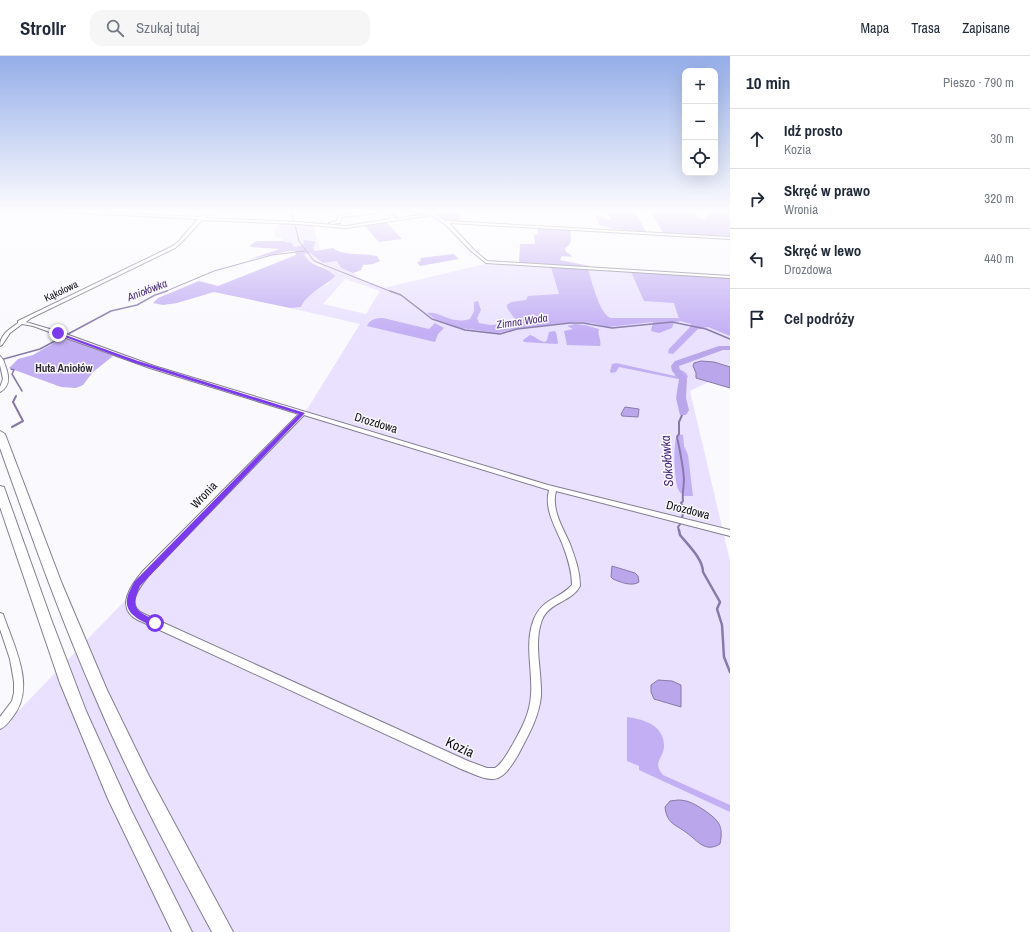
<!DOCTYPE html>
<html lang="pl">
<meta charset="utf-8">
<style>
:root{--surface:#fff;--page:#f6f6f7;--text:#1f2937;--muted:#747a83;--line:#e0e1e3}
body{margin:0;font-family:"Archivo Narrow",sans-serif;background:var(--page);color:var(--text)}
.controls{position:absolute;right:12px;top:12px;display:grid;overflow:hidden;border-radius:8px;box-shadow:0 4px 16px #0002}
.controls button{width:36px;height:36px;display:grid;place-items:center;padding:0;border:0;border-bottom:1px solid var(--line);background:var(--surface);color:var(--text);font:20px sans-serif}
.stop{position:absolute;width:12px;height:12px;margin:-9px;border:3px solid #7c3aed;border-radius:50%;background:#fff}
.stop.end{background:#7c3aed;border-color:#fff;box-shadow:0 1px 4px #0008}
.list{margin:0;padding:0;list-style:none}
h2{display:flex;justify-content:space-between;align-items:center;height:52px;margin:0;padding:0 16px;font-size:17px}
h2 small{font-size:13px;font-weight:400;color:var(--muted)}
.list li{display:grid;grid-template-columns:26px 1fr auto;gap:12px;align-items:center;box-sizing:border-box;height:60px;padding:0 16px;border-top:1px solid var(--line)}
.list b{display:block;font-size:15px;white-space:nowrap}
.list p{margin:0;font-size:13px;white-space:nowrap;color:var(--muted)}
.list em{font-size:13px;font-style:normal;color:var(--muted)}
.icon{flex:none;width:22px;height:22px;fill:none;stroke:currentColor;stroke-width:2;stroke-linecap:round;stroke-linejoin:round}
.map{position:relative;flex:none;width:730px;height:876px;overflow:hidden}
header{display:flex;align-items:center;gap:24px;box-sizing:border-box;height:56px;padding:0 20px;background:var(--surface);border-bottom:1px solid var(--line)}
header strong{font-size:19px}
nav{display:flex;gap:22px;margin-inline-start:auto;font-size:14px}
.search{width:280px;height:36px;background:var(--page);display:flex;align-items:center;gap:10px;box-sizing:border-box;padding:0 14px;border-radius:12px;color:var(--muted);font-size:15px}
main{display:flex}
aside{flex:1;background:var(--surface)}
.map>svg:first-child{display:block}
.green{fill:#e9e1ff;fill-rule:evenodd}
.forest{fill:#c3aff4}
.water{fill:#baa6ea;stroke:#8779aa}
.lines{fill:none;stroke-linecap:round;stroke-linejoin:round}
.stream-far3{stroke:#8779aa;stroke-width:1}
.stream-far2{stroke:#8779aa;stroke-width:1.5}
.stream-far1{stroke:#8779aa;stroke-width:2}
.stream{stroke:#8779aa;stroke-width:2.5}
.river{fill:#baa6ea;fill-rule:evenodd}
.minor-casing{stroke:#827e8f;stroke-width:2}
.highway-casing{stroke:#827e8f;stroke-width:2}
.minor{fill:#fff;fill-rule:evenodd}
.highway{fill:#fff;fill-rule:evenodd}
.route{fill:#7c3aed}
.labels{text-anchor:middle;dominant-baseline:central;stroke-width:3;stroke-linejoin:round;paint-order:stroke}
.far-street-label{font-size:10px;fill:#100f15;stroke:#faf9fd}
.far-water-label{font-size:11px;font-style:italic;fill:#482977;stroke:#faf9fd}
.far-neighbourhood-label{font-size:11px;font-weight:bold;fill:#2d2937;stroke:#faf9fd}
.street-label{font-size:12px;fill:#100f15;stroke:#faf9fd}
.water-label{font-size:13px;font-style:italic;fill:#482977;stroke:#faf9fd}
.near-street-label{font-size:14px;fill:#100f15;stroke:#faf9fd}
</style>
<header>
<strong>Strollr</strong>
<div class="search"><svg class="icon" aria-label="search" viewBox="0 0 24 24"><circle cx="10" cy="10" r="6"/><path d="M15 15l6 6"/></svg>Szukaj tutaj</div>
<nav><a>Mapa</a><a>Trasa</a><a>Zapisane</a></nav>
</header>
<main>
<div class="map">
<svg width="730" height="876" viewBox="0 0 730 876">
<rect width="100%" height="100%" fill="#faf9fd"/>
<path class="green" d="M278 166 313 168 320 194 315 195 313 192 314 184H304L303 189 293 191 289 186 283 185 282 182 275 181 274 178Z
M310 197 323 207 338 205 341 212 353 217 361 223 384 232 489 207 730 221V316L690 335 730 505V876H0V674L303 360 360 268 290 252 301 251 304 244 312 236 329 227 333 217C328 215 326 213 322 210 315 205 309 208 303 198ZM345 223 380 235 366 258 323 248Z"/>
<path class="forest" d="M414 154H461L460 166 448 165 430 158 395 161 394 158 399 161 417 158Z
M606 154H634L646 176 615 173 599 169 595 159 612 165Z
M650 154H693L699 162 704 164 710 157H730V180L663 177Z
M386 166 402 183 379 186 363 168Z
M540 171 570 173C571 181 573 188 565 192L566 196 570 198 572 201 562 200 560 204 589 210V212L519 207 520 188H535L534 179 538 178 537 172Z
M304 184 315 185V187L313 192 315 195 333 192C342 200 364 197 377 200L380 205 373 208 363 209 361 214 353 217 341 212 337 205 323 207 310 197 304 198C309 211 327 210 335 220 324 231 308 236 301 251L290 252 214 236 177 247 163 249 153 247 158 242 199 225 218 230 296 199 295 195H289L247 204 280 193 251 191 250 190 256 185H283L292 187 293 191 303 189Z
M454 198 459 203 420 210 417 206 421 205 420 202Z
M551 211 588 213C592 225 599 258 611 262H678L679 263 674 247 644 245 631 216 730 222V280L708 271 698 273 673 298 668 297 669 293 691 270V268L680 265 674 267 672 272 659 277 651 275 653 266 608 271 592 267 574 266 514 273 498 277 461 272 435 263 427 257C442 255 449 269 470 263L474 255V246L478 245 481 254 477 262 479 267 490 269 515 267V263L507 252V249L511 246 526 244 528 240 559 238Z
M383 262 429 273 435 267 444 272 438 278 435 286 367 270C370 263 376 262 383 262Z
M575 268 585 269 599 273C597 279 602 284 600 290L567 289 564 275 573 273 567 270Z
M554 275 556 276 558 287 557 288 524 286 523 284 530 279C536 281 539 285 545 286L547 284 549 276Z
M64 281 113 300 93 316 83 329 76 332 61 331 9 312 18 303 33 299Z
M616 307 675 320 674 315 678 313C684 315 687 316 688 322L678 323 619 311 616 316 611 317 610 315 612 308Z
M677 378 683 379 684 390 688 399 693 440H684C682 438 679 436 678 433 674 422 673 389 677 378Z
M627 661C644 663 665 670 664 691 663 703 652 706 663 719L730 749V756L639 714V710L627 705Z"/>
<path class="water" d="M701 305 714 306 730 311V332L696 322V317L693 310 694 307Z
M625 351 639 353 638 361 622 360 621 358Z
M612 510 635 517 638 520 639 526C632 531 620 526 613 523L611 521Z
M658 624 672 625 681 629V651L654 643 651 636V629Z
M678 744C689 744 696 749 704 754 718 764 724 769 720 788 705 797 698 785 687 777 675 768 667 768 665 751L670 745Z"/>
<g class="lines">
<path class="stream-far3" d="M291 154 299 185 314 205 392 236
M164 236 214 215 272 199 305 195"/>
<path class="stream-far2" d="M390 235 401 239 432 263 465 274 500 278 517 273 570 267H583L612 272 672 266 706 273 730 283
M0 304 40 293 111 255 137 249 155 239 167 235
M11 313 14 314 12 318 22 335"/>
<path class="stream-far1" d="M12 371 23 365 13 346 16 340
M679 475 678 471 681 467 684 452 681 447 683 445C682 437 684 430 684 423 683 408 680 395 677 381L679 378V366L683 357"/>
<path class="stream" d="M679 474 680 479C688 489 703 503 703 516L720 546 717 553 722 569 724 601 730 616"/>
<path class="river" d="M719 290H730V294H723L679 310 680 314 687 323 686 342 689 354 686 359H680L676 342 679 323 672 315 671 310 675 305Z"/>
<defs>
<path id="minor" d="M22 154H50L200 161 211 154H215L205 162 298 166 346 170 391 163 386 154H390L395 163 433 157 446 165 730 181V183L449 167 474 194 487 205 730 220V222L486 207 471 195 446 169 432 159 346 172 298 168 202 164 181 187 175 192 31 262 26 266 63 277 154 310 548 429 730 474V480L556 435C551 454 563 472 570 488 575 502 580 515 580 530 572 546 549 546 542 564 533 587 542 615 541 640 539 661 528 680 518 699 499 731 493 726 461 713L138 564C114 552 132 528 143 515L299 358 150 312 33 270 22 268 10 277 2 289 0 290C0 278 10 273 18 267V265L173 190 179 185 198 163ZM304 359 549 434C544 453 555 470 562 487 567 500 572 514 572 529 558 544 543 542 534 563 524 587 533 615 531 639 530 657 522 672 513 688 508 696 503 707 495 712H487L468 705 144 558C124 549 140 531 149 519Z
M379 154H385L377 157 343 161 341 162 340 167 331 168 329 167 337 165V162L341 159Z
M0 300C3 303 4 305 5 309 9 319 11 330 0 336V331L3 323 0 309Z
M0 557 3 558 4 561C15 593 37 633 11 663 8 667 5 671 0 673V661L12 645 14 637V626L10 603 0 573Z"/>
<path id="highway" d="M0 375 5 378 62 528 107 634 149 720 233 876H212C171 800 130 723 96 643 60 561 30 476 0 392Z
M0 430 4 431 5 434 51 563 86 655 131 754 192 876H172L108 743 60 627 0 451Z"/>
</defs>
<use href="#minor" class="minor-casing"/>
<use href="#highway" class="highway-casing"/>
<use href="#minor" class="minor"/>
<use href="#highway" class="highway"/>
</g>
<linearGradient id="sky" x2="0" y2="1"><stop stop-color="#95aee9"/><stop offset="0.56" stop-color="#fdfcfe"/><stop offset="1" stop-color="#fdfcfe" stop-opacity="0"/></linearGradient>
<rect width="730" height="277" fill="url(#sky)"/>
<path class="route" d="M57 276 138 305 305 357 140 530C130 554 136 554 157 565L159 567 155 571C143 566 125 559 127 544 127 538 132 531 134 526L299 358 135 307 57 278Z"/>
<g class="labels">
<g class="far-street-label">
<text transform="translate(61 235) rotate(-25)">Kąkolowa</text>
</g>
<g class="far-water-label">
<text transform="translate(147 234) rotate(-21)">Aniołówka</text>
<text transform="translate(522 265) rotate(-8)">Zimna Woda</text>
</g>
<g class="far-neighbourhood-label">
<text x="64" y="312">Huta Aniołów</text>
</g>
<g class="street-label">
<text transform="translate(376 367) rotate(17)">Drozdowa</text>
<text transform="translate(204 439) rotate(-46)">Wronia</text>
<text transform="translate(688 454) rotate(14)">Drozdowa</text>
</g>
<g class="water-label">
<text transform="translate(667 405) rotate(-94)">Sokołówka</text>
</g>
<g class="near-street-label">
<text transform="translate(460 691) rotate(25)">Kozia</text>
</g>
</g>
</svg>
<div class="controls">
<button>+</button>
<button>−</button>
<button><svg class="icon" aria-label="locate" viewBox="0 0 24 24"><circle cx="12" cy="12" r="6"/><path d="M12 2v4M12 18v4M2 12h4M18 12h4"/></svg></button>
</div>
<div class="stop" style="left:155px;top:567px"></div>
<div class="stop end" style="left:58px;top:277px"></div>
</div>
<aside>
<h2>10 min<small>Pieszo · 790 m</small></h2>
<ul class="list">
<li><svg class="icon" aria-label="ahead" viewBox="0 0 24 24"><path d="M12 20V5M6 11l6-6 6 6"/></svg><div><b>Idź prosto</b><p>Kozia</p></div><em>30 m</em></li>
<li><svg class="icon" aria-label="right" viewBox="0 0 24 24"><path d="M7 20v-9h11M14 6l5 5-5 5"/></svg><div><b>Skręć w prawo</b><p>Wronia</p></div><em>320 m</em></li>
<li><svg class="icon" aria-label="left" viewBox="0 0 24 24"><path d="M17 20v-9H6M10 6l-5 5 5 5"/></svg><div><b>Skręć w lewo</b><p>Drozdowa</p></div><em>440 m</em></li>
<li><svg class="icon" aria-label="arrive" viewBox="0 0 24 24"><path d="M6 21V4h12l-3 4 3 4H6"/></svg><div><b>Cel podróży</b></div></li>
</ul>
</aside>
</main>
